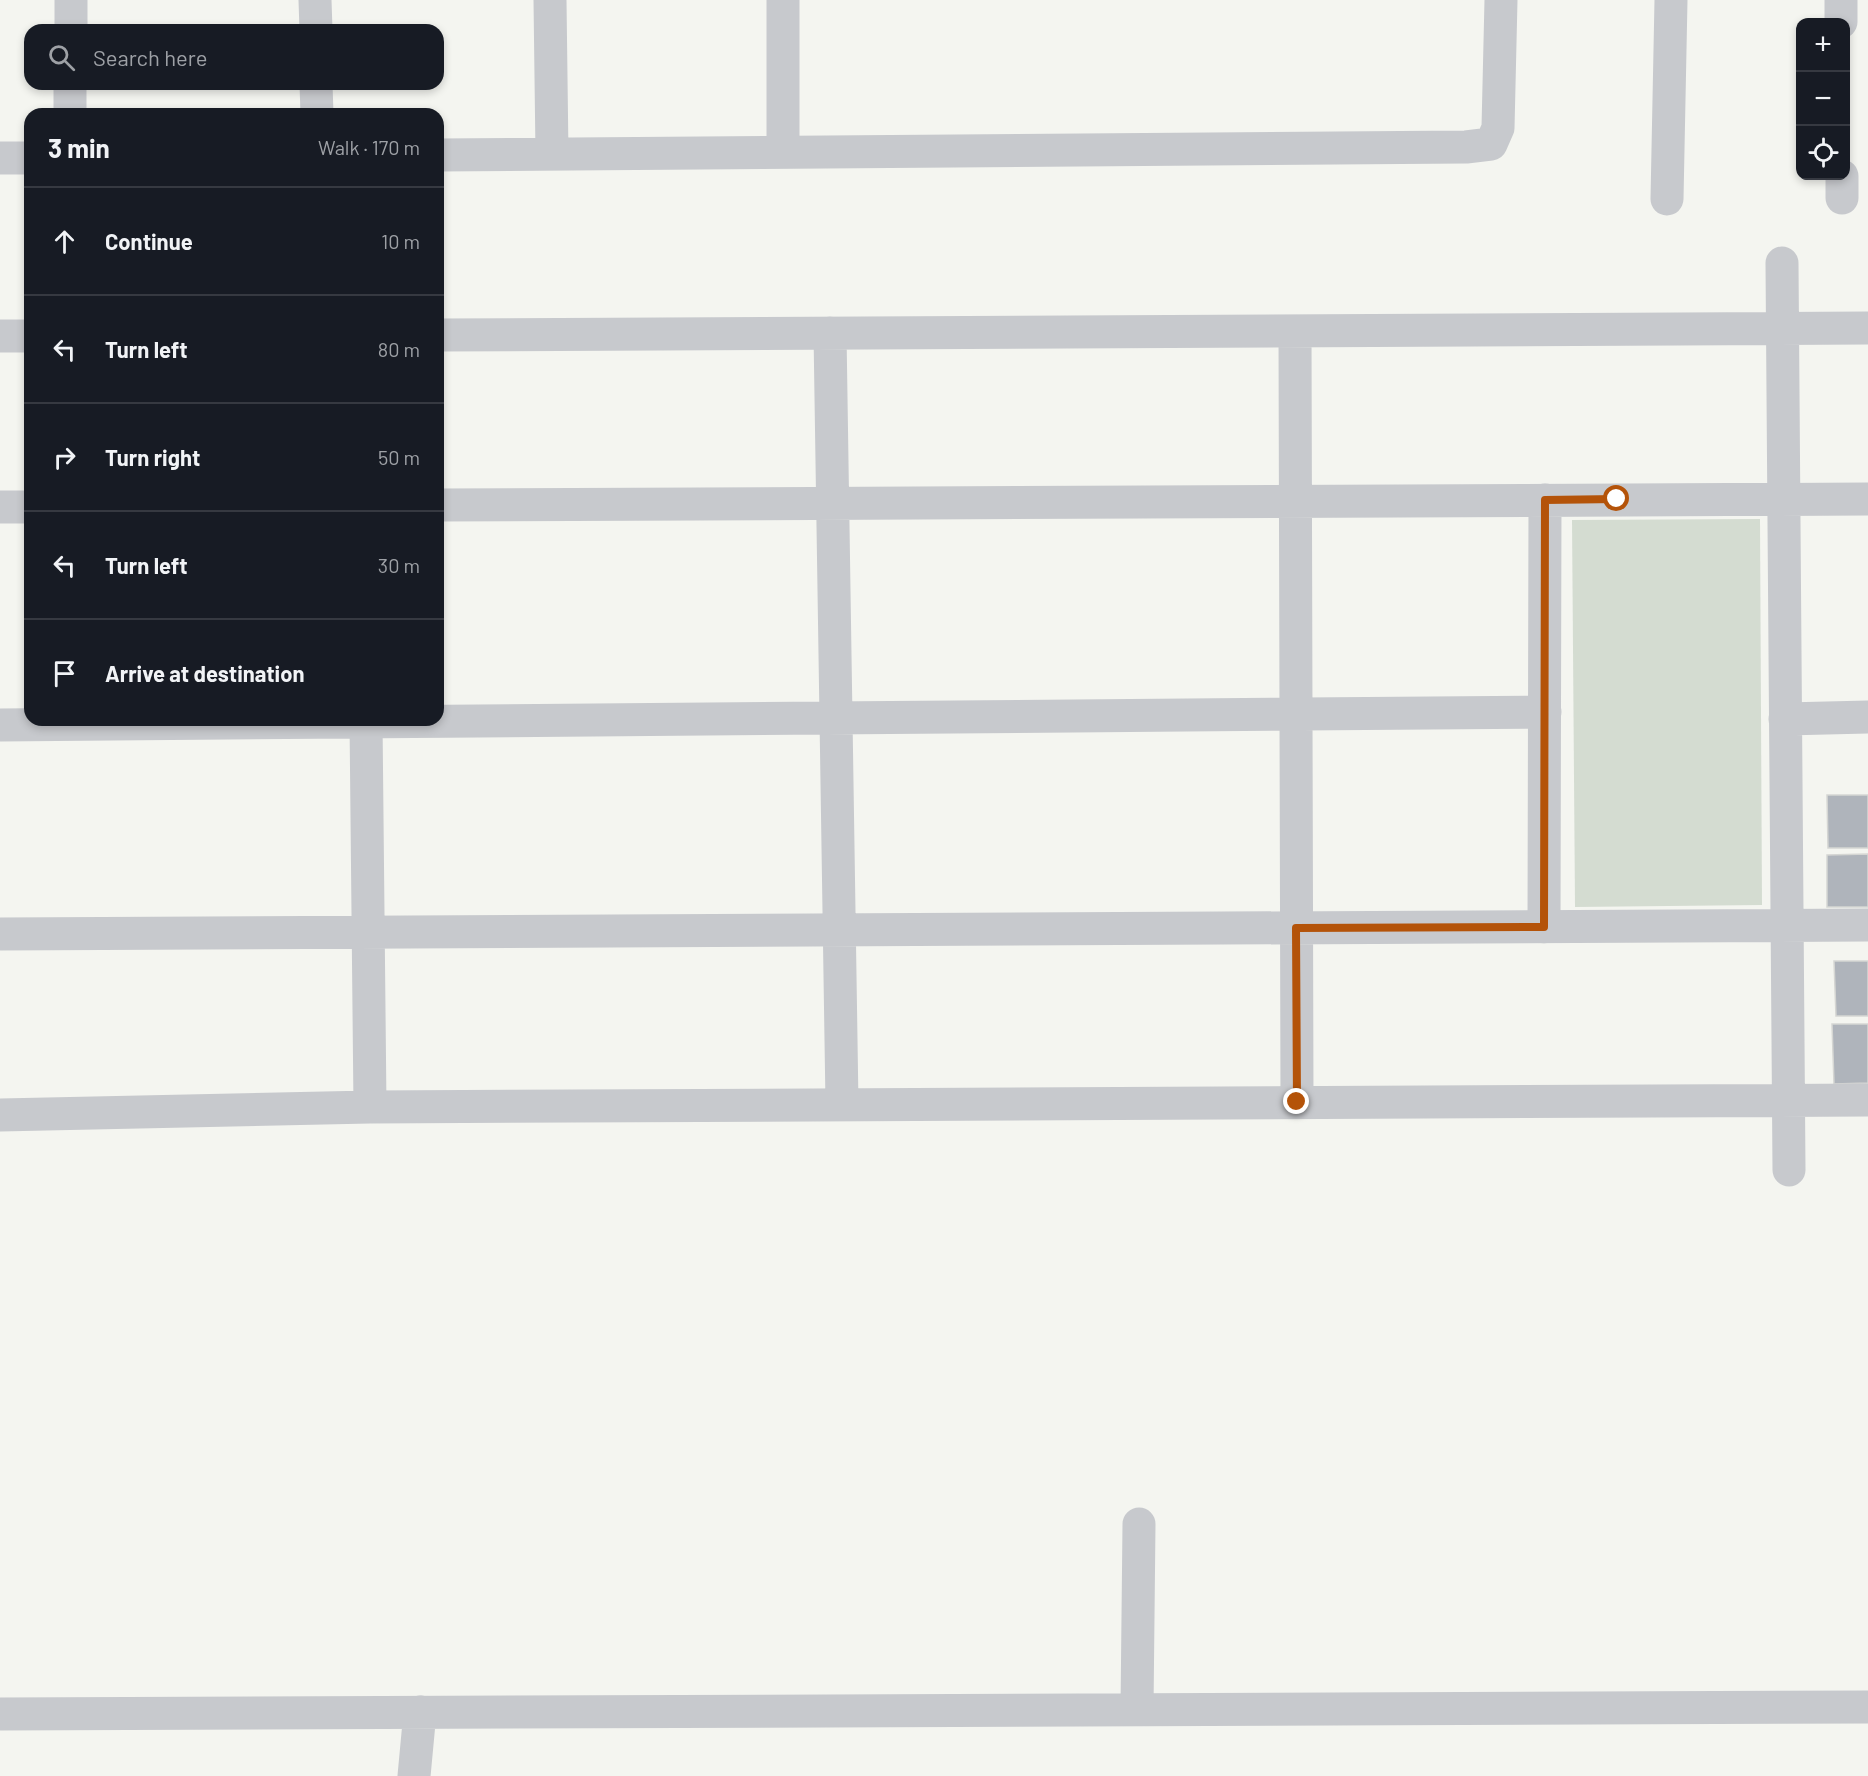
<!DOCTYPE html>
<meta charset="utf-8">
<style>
:root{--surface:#171b24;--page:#242831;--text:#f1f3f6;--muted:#9ea1a6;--line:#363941}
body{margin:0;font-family:Barlow,sans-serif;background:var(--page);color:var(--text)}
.controls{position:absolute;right:18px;top:18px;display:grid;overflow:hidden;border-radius:12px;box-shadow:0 3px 9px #0003}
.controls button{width:54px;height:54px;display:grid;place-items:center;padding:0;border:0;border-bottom:2px solid var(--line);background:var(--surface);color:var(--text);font:30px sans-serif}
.stop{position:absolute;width:18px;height:18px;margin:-14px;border:4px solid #b45309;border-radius:50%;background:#fff}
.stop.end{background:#b45309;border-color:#fff;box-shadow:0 2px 6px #0008}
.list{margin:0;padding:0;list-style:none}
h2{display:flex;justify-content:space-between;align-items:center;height:78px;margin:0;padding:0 24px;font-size:26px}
h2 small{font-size:20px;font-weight:400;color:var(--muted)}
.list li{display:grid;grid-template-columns:39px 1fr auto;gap:18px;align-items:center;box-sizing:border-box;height:108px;padding:0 24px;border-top:2px solid var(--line)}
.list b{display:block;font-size:22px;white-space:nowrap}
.list em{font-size:20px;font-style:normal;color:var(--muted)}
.icon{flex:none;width:33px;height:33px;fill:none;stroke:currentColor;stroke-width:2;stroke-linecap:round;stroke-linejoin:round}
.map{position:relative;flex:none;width:1868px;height:1776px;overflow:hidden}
.search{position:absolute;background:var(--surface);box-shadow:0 3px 9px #0003;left:24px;top:24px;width:420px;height:66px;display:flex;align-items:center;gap:15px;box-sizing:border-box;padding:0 21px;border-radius:18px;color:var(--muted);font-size:22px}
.panel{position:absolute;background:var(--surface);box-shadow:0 3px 9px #0003;left:24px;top:108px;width:420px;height:618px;border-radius:18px}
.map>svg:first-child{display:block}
.green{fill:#d4dcd1}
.building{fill:#afb4bb;stroke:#d5d6d3;stroke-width:1.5}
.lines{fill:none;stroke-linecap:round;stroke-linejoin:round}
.minor{stroke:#c7c9cd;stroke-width:33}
.route{stroke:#b45309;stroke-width:8}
</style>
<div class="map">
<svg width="1868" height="1776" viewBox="0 0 1868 1776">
<rect width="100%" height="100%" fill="#f4f5f0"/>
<path class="green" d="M1760 519 1762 905 1575 907 1572 520Z"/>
<path class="building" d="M1827 795H1868V848H1828Z
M1868 854V907H1827V855Z
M1834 961H1868V1016H1836Z
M1832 1024H1868V1083L1834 1084Z"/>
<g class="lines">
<path class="minor" d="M315 0 316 30
M550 0 552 154
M1841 0V22
M71 30V0
M316 84 317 114
M70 114V84
M783 152V0
M438 155 1466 147 1491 144 1498 128 1501 0
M0 158H30
M1842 176V198
M1667 199 1671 0
M1782 263 1789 1170
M1295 331 1297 1102
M830 333 842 1104
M438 335 1868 328
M0 336H30
M438 505 1868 499
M0 507H30
M1785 719 1868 717
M366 720 370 1107
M0 725 1545 712
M1544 927 1545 500
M0 934 1868 925
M0 1115 370 1107 1868 1100
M1137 1709 1139 1524
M0 1714 1868 1707
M414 1776 420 1712"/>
</g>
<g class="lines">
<path class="route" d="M1297 1102 1296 928 1544 927 1545 500 1617 499"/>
</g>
</svg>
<div class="controls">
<button>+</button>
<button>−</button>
<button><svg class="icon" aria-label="locate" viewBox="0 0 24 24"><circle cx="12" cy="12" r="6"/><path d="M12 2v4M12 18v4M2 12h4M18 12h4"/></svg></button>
</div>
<div class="stop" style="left:1617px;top:499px"></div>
<div class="stop end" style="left:1297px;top:1102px"></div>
<div class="search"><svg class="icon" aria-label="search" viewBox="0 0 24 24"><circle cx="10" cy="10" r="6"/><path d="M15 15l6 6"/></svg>Search here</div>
<section class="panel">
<h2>3 min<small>Walk · 170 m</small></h2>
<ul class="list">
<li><svg class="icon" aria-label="ahead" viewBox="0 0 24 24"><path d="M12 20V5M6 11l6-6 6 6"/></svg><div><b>Continue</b></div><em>10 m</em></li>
<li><svg class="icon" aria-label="left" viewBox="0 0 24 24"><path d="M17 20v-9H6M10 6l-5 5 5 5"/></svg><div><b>Turn left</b></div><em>80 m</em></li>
<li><svg class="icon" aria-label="right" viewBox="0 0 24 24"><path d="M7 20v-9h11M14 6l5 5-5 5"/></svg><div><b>Turn right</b></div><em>50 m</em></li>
<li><svg class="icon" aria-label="left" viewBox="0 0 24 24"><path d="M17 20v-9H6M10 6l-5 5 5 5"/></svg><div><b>Turn left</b></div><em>30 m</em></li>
<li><svg class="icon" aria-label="arrive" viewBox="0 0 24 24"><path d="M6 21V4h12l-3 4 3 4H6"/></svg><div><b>Arrive at destination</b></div></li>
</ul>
</section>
</div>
